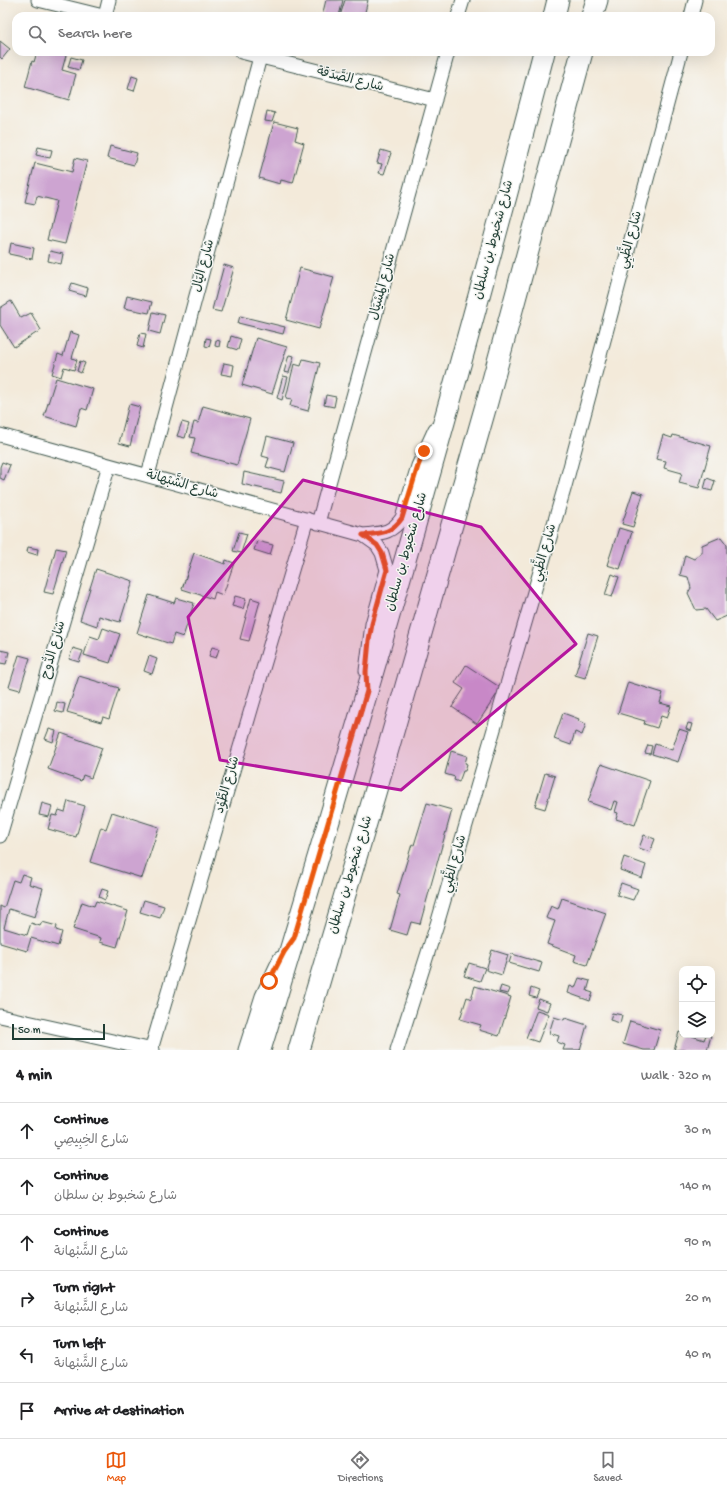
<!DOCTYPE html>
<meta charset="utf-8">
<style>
:root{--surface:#fff;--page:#f6f6f6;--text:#202124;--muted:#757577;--line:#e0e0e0;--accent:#ea580c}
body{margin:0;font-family:"Gochi Hand","Playpen Sans Arabic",sans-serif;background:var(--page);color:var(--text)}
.controls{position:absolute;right:12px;bottom:12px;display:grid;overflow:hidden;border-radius:8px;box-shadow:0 4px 16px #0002}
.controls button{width:36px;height:36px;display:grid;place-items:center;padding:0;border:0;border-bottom:1px solid var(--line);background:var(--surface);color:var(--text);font:20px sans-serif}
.scale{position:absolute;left:12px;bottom:10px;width:93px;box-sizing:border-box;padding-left:4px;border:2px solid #1f3d34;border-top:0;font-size:11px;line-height:14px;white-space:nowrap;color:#1f3d34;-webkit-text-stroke:3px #f6f6f2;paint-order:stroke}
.stop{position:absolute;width:12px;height:12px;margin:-9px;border:3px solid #ea580c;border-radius:50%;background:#fff}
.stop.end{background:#ea580c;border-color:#fff;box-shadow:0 1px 4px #0008}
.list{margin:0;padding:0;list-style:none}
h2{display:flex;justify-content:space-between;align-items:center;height:52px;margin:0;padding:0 16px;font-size:17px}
h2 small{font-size:13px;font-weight:400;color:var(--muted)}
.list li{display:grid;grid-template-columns:26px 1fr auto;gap:12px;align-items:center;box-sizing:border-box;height:56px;padding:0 16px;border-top:1px solid var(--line)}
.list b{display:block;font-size:15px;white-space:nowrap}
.list p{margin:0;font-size:13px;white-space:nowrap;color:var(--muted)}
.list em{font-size:13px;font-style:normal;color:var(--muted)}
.icon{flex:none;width:22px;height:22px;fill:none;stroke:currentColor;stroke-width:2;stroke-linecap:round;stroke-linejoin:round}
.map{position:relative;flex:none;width:727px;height:1050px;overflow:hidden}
.search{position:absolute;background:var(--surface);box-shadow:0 4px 16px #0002;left:12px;right:12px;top:12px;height:44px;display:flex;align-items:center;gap:10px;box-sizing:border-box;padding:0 14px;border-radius:12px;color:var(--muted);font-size:15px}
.sheet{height:388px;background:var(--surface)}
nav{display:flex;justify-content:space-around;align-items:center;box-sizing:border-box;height:56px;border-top:1px solid var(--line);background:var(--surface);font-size:11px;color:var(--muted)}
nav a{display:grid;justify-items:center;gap:2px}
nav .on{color:var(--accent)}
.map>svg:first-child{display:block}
.building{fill:#cda4d1}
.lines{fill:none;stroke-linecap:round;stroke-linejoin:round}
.street-casing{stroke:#3f574d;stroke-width:15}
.primary-casing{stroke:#3f574d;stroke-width:23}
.street{stroke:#fff;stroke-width:13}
.primary{stroke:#fff;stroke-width:21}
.route{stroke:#ea580c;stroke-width:5}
.marked{fill:#b5179e;fill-opacity:0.2;stroke:#b5179e;stroke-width:3;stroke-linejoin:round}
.labels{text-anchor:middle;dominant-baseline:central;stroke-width:3;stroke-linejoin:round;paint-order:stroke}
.street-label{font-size:13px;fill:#1f3d34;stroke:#f6f6f2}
</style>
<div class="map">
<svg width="727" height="1050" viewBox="0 0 727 1050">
<rect width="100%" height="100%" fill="#f6f6f2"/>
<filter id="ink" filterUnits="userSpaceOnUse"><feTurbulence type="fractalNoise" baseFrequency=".025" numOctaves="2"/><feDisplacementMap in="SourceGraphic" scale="8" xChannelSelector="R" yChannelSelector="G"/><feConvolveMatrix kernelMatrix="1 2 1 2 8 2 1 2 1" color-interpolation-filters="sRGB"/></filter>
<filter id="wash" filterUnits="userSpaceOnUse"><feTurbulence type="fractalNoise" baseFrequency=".012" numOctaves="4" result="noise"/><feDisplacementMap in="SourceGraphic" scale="16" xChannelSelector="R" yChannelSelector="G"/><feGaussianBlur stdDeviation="0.9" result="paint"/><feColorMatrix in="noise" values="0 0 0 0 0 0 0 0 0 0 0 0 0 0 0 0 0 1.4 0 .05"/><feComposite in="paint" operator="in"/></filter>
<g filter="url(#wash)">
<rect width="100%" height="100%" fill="#f3eada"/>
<g id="blocks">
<path class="building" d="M326 0H343L339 16H322Z
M345 0H368L364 16H340Z
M0 41 10 49 2 59 0 57Z
M37 52H67L62 70 76 74 69 100 25 87 32 61 34 62Z
M71 57 82 60 79 70 68 67Z
M132 76 138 78 134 91 128 89Z
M267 111 275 113 272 122 265 121Z
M274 122 298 128 295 140 304 143 293 183 281 180 280 184 259 178Z
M110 146 137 153 134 165 107 158Z
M38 147 52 150 50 158 36 155Z
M381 150 391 153 384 174 379 173 382 164 377 163Z
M75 158 87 161 65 244 47 240 57 201 37 196 35 204 25 202 35 163 72 172Z
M11 243 34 248 32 259 9 254Z
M50 251 63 254 61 264 48 261Z
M224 265 234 268 221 312 212 310Z
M300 268 334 277 319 329 286 320Z
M72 283 88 288 86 296 69 291Z
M127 296 152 302 149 313 124 308Z
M11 301 21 318 31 313 41 330 14 347 0 325V308Z
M153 312 165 315 160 334 149 331Z
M240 316 285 327 283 334 238 323Z
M70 332 79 335 72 358 77 360 74 370 64 367 61 377 52 374 58 354 63 356Z
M140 333 146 334 143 348 137 346Z
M231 336 241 339 238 350 228 347Z
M206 338 211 339 209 347 205 346Z
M256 338 287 347 272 394 242 385Z
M216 340 220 341 219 347 215 346Z
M289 355 294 356 289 373 284 372Z
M303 359 320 363 308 411 290 406 292 399 286 398 294 364 301 366Z
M80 361 85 363 81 373 77 371Z
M224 363 234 365 232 376 221 374Z
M283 376 288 377 282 400 277 398Z
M56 378 93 389 87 410 81 408 76 426 44 416Z
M326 395 336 397 334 407 324 405Z
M129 404 140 407 130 446 119 443Z
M203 406 250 419 237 465 191 453 195 438 190 437 194 422 198 423Z
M182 422 189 424 185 438 177 436Z
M663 435 672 438 673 435 711 446 699 488 679 483 682 473 664 468 666 461 656 459Z
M267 436 293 443 285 472 266 467 269 458 262 456Z
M2 462 10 465 4 480 0 478V467Z
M244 472 284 481 281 493 242 484Z
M707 478 715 481 712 491 704 489Z
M633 491 643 494 633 527 622 524Z
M619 528 632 532 620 569 607 565Z
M239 532 247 534 241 553 233 551Z
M721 537 727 545V616L715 621 706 609 696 610 688 593 691 588 688 577 680 575 685 555 694 559 702 553V545Z
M257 541 273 545 270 555 254 550Z
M28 547 38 549 37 555 27 552Z
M56 548 66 550 53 594 44 592Z
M194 553 225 564 226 560 234 563 223 595 215 592 213 599 182 589Z
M96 569 133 581 120 622 99 616 97 626 80 620Z
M612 574 619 577 612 597 605 595Z
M149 595 174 603 176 598 194 603 183 637 174 634 171 644 137 633Z
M235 596 246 599 243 609 232 606Z
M251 598 260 601 249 641 240 639Z
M103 628 120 634 110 663 84 655 90 636 99 639Z
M588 633 598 636 585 678 575 675Z
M212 647 219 649 216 658 209 656Z
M73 648 83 651 79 662 69 659Z
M0 650 9 652 6 664 0 663Z
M19 655 30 658 20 690 9 687Z
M149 656 157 659 152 674 144 671Z
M466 665 501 688 477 724 452 707 464 689 455 683Z
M79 676 119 688 109 719 103 717 101 722 67 712Z
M628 682 663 693 660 703 671 706 667 718 661 716 657 728 644 724 645 721 618 713Z
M57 702 65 704 63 713 55 711Z
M563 713 579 719 578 721 586 724 582 735 575 732 571 745 554 739Z
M688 723 692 724 690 731 686 729Z
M49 729 56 731 53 742 45 739Z
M679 729 688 732 678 762 652 754 655 744 672 750Z
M61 733 102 748 91 778 83 775 81 781 48 769Z
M648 745 652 746 650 754 645 753Z
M451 751 467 756 465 763 467 764 465 771H463L459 782 454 780 455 777 445 774Z
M601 764 650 781 635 825 616 819 618 813 615 812 618 802 614 801 611 810 588 802Z
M545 773 555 776 545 809 535 806Z
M68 801 85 806 76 837 48 829 52 815 57 816 59 810 65 812Z
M42 803 52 806 49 817 39 815Z
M427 803 452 810 420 924 411 922 407 935 390 930 400 895 397 894 412 844 414 845Z
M112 812 159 827 142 878 90 862 101 827 106 829Z
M644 835 655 839 650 852 639 848Z
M624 857 646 865 642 878 620 870Z
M22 874 31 877 29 884 43 888 35 917 9 909 4 928 27 935 31 923 40 926 42 922 57 926 56 930 62 932 58 946 31 938 27 951 0 943V906L4 908 13 880 19 882Z
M621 883 638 889 633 900 617 895Z
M102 889 108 891 105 900 99 897Z
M562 898 606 913 587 965 574 961 576 955 547 944 555 921 546 918 551 906 558 909Z
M144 900 164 906 160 918 140 912Z
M96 901 128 911 117 947 100 942 101 938 73 929 82 902 94 906Z
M492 950 508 955 502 975 486 970Z
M512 954 542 963 539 972 509 963Z
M469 963 485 968 480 981 464 976Z
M579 978 590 981 587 991 593 993 590 1001 568 993 570 986 575 988Z
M475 986 511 997 499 1036 479 1030 481 1025 460 1019 467 997 471 999Z
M501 986 510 989 508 994 499 992Z
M531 988 539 991 536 998 529 996Z
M539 999 550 1003 547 1011 536 1007Z
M537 1010 549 1014 538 1042 526 1038Z
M612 1013 622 1015 620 1023 610 1020Z
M554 1017 564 1020 565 1018 587 1025 580 1050H563L565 1045 557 1042 559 1036 549 1033Z
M630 1021 660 1030 654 1050H644L623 1044Z
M679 1032 682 1033V1035H689L704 1040 706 1035 711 1036 707 1050H674Z"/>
</g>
</g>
<g filter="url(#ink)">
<use href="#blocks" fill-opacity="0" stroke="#3f574d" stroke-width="1"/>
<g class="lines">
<defs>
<path id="street" d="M38 0 103 16
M105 16 109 0
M458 16 463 0
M691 16 695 0
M241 52 435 100
M0 435 363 535 377 545 382 553 387 570 372 624 366 671
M148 475 260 57
M318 523 448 52
M363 535C381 533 391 534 402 518L418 466 435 429
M0 836 109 465
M0 1016 153 1050
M151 1050 307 519
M245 1050 262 996 280 958
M397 1050 438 921 565 486 681 52"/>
<path id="primary" d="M554 16 558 0
M592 16 597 0
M260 1050C361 719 457 387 544 52
M299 1050 388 749 487 402 582 52"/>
</defs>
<use href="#street" class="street-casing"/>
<use href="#primary" class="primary-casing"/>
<use href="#street" class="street"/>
<use href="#primary" class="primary"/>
</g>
</g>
<g class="lines" filter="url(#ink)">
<path class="route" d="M269 981 284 952 294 938 367 691 366 672 369 640 372 624 387 570 382 553 377 545 363 535C381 533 391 534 402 518L418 466 424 451"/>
</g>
<path class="marked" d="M303 480 481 527 576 644 401 790 220 760 188 617Z"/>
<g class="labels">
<g class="street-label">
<text transform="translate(350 80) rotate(14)">شارع الصَّدَقة</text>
<text transform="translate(494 240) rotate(-75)">شارع شخبوط بن سلطان</text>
<text transform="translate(631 240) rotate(-75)">شارع الظَّبِي</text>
<text transform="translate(204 266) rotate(-75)">شارع اليَال</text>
<text transform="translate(383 287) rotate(-75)">شارع المِسْيَال</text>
<text transform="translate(182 485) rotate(16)">شارع الشَّبْهانة</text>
<text transform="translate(407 552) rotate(-74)">شارع شخبوط بن سلطان</text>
<text transform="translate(545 553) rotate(-74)">شارع الظَّبِي</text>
<text transform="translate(54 650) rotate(-74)">شارع الدُّوح</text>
<text transform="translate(228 785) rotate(-74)">شارع الطَّوْد</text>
<text transform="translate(455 864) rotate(-74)">شارع الظَّبِي</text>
<text transform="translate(351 875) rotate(-73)">شارع شخبوط بن سلطان</text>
</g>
</g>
</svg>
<div class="controls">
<button><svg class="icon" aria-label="locate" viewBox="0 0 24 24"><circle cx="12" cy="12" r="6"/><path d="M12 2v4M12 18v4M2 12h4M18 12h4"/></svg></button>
<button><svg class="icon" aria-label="layers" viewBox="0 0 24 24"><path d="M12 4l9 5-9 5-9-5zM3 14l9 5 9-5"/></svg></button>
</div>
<div class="scale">50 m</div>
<div class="stop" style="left:269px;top:981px"></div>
<div class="stop end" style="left:424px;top:451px"></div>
<div class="search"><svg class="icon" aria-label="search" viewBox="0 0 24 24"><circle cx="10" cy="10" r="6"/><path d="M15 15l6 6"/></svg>Search here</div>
</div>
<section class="sheet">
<h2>4 min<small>Walk · 320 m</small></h2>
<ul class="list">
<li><svg class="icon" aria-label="ahead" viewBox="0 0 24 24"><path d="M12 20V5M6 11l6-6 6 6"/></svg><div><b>Continue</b><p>شارع الخِبِيصِي</p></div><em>30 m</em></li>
<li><svg class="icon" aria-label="ahead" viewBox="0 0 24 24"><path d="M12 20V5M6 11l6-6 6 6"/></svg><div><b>Continue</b><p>شارع شخبوط بن سلطان</p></div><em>140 m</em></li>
<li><svg class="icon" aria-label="ahead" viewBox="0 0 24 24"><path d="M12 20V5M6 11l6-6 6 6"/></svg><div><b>Continue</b><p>شارع الشَّبْهانة</p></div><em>90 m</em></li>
<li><svg class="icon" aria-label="right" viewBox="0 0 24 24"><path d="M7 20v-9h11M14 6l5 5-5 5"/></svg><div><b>Turn right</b><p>شارع الشَّبْهانة</p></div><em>20 m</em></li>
<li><svg class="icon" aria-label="left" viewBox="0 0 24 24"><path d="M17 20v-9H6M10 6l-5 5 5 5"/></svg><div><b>Turn left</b><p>شارع الشَّبْهانة</p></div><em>40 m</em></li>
<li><svg class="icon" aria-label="arrive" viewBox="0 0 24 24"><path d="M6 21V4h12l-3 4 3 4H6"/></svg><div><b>Arrive at destination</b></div></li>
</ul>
</section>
<nav>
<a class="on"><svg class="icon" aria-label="map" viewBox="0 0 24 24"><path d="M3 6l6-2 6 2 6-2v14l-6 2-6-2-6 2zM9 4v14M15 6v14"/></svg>Map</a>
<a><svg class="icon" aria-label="directions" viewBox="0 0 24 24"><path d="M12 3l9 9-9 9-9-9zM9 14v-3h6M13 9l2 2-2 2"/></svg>Directions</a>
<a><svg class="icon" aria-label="saved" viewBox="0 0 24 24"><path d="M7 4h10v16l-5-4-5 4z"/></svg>Saved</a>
</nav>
